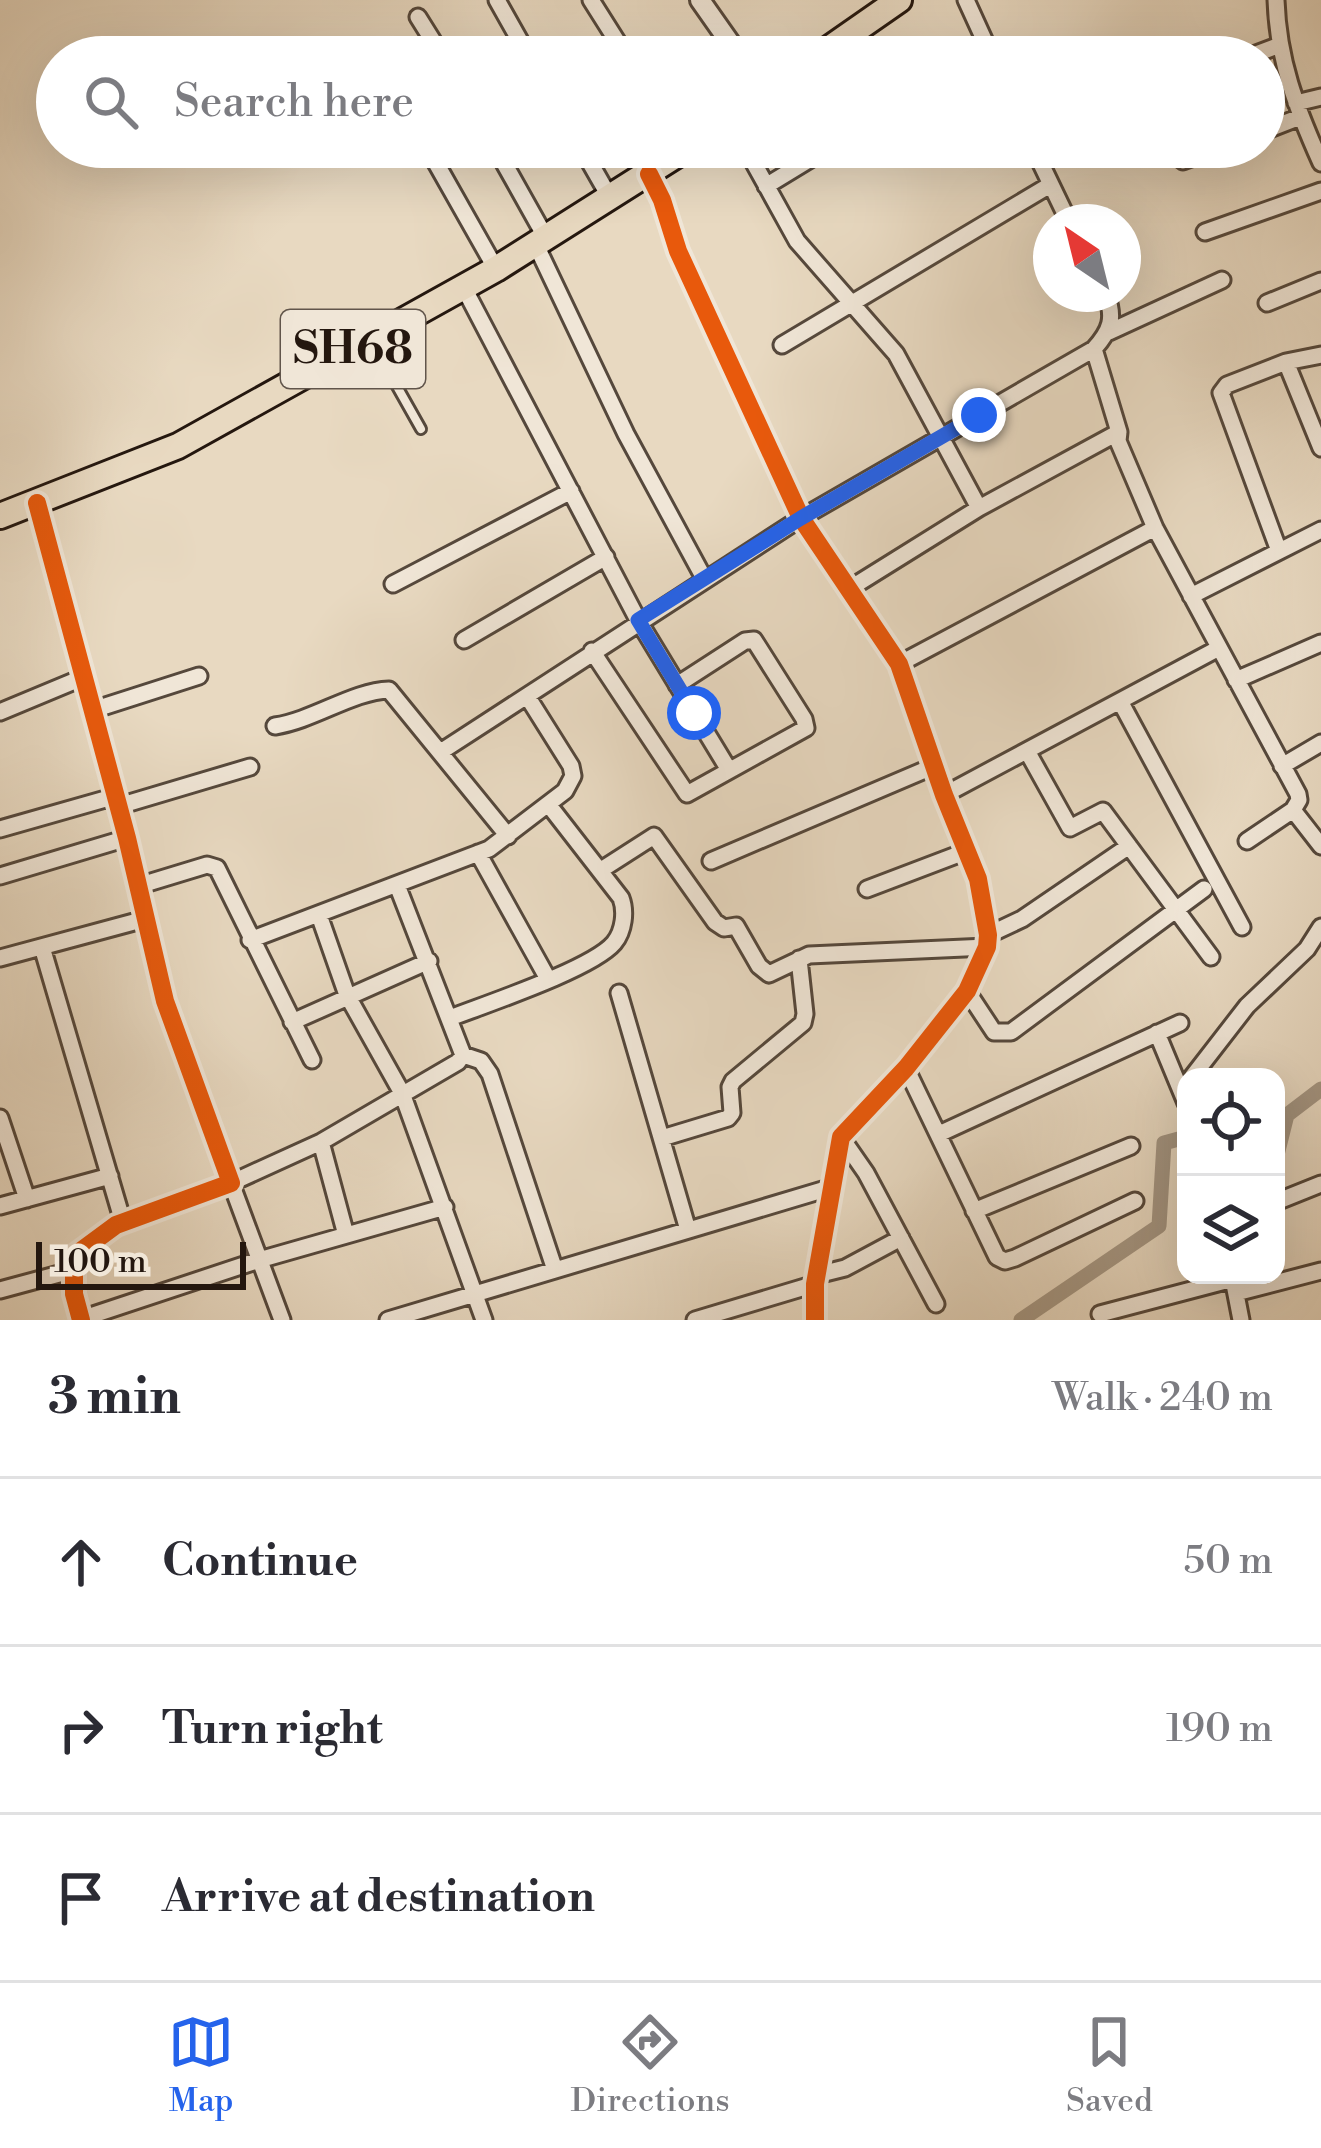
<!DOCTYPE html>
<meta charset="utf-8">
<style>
:root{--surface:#fff;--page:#f2f2f3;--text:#2b2b33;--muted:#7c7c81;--line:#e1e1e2;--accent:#2563eb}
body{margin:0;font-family:"Libre Bodoni",serif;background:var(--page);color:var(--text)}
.controls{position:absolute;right:36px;bottom:36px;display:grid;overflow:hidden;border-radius:24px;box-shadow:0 12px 48px #0002}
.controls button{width:108px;height:108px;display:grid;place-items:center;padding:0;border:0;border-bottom:3px solid var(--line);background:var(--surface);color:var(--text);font:60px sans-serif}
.compass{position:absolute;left:1033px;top:204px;width:108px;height:108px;border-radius:50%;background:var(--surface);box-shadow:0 12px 48px #0002;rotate:325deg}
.scale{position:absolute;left:36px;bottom:30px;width:210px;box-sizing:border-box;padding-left:12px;border:6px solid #24170f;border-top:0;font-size:33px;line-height:42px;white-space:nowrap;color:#24170f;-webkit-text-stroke:9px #f0e6d7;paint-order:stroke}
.stop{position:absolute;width:36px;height:36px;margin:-27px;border:9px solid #2563eb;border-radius:50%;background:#fff}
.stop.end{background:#2563eb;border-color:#fff;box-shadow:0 3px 12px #0008}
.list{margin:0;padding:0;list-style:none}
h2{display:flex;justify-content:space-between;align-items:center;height:156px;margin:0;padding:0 48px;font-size:51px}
h2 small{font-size:39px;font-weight:400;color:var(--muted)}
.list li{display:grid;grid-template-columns:78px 1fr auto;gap:36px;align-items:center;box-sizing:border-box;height:168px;padding:0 48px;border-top:3px solid var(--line)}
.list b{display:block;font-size:45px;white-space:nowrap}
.list em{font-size:39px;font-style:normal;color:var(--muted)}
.icon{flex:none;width:66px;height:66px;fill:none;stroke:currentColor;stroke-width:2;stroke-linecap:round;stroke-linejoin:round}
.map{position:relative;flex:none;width:1321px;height:1320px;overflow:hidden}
.search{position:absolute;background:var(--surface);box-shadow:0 12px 48px #0002;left:36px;right:36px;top:36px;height:132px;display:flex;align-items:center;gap:30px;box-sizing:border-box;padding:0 42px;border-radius:66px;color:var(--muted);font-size:45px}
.sheet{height:660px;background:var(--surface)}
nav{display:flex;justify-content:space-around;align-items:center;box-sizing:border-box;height:168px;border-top:3px solid var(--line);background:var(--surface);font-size:33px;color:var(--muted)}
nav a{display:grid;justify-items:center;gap:6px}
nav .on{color:var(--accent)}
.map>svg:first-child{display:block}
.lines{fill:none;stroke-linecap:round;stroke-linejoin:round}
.canal{stroke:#a59784;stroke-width:15}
.service-casing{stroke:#55483c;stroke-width:14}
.minor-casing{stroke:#55483c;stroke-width:21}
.tertiary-casing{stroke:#55483c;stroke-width:24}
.primary-casing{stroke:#24170f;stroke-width:30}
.service{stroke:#f0e6d7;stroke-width:8}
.minor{stroke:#f0e6d7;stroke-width:15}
.tertiary{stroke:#f0e6d7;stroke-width:18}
.primary{stroke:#e8d9c1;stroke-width:24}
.cycleway-casing{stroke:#f0e6d7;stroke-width:26}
.cycleway{stroke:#e8590c;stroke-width:18}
.route{stroke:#2563eb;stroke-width:15}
.labels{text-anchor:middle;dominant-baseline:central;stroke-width:9;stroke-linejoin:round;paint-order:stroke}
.shield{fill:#f0e6d7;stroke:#61554b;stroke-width:3}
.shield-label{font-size:45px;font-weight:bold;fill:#24170f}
</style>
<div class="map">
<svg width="1321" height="1320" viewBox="0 0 1321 1320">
<rect width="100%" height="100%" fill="#e8d9c1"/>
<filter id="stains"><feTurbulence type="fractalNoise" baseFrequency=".00167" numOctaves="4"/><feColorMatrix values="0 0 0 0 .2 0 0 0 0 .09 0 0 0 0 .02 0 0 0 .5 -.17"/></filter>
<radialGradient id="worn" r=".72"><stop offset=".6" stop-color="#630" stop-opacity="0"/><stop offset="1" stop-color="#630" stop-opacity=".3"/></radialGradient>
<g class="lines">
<path class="canal" d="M1276 1159 1287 1115 1321 1089
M1021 1320 1159 1226 1164 1143 1186 1137"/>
<defs>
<path id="service" d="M372 342 421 429"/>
<path id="minor" d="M497 0 529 57
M591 0 627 57
M966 0 992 57
M1276 0C1278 61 1296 107 1321 163
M418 17 443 57
M1248 57 1277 46
M1296 103 1321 97
M1264 131 1300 117
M427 147 496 269
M495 147 546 238
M581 147 609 196
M745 147 797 241 896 354 979 508
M1033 147 1069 222
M1183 161 1221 147
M766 186 830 147
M1205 232 1321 191
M536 245 626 434 705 580
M464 288 638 620 729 770
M1106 294C1115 318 1111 330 1094 349L1119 432 1118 441 1155 528 1298 794 1299 800 1293 810 1247 841
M1267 303 1321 281
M1109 332 1222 280
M782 345 1050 185
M1286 362 1321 448
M37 503 127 838 165 1001 231 1183 116 1225 74 1256V1294L81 1320
M1279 551 1221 393 1227 385 1286 362 1321 355
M393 584 571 491
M849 589 979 508 1119 432
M1191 596 1321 530
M464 640 606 557
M592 651 687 794 806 728 804 719 754 640 745 641 677 685
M899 664 1155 528
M1236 680 1321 643
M1120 701 1242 927
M93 710 199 676
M0 712 84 677
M275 726C314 720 353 691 389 690L508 836
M442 751 801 518 1094 349
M1027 751 1070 828 1103 811 1211 957
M1282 766 1321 743
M944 795 1219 648
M119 806 250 767
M1293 810 1321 846
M0 829 116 796
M478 853 548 979
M711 861 934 766
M601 870 654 836 715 922 724 928 736 926 759 966 769 974 809 955 987 947
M0 876 127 838
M138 886 207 865 217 868 312 1060
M867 889 967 851
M319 915 347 995 402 1093 484 1320
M988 935 1022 919 1129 846
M250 940 489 849 565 791 573 776 571 766 527 696
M42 947 123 1222
M0 958 145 919
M967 991 994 1032H1011L1204 889
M619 993 688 1230
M450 1018C486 1004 592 969 614 943 624 931 626 911 621 898L548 804
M292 1022 429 961
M1157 1033 1186 1103
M463 1055 481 1061 490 1074 555 1270
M906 1068 997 1257 1005 1261 1015 1258 1135 1201
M1192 1077 1247 1006 1307 949 1321 927
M0 1118 27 1199
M939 1134 1180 1023
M841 1137 866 1173 936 1304
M662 1138 728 1118 732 1113 730 1087 733 1081 803 1023 805 1014 799 959
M321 1142 346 1235
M1276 1202 1321 1184
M0 1206 110 1176
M974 1211 1131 1146
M817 1275 845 1268 901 1238
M1234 1284 1241 1320
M0 1290 74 1270
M1236 1293 1321 1271
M1100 1314 1233 1279
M81 1319 259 1260 445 1207
M282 1320 231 1183 321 1142 458 1062 463 1055 397 885
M388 1320 829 1188
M695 1320 815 1284"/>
<path id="tertiary" d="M700 0 740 57
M649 174 662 200 678 251 801 518 899 664 944 795 978 879 988 935 987 947 967 991 906 1068 841 1137 815 1284V1320"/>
<path id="primary" d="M817 57 899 0
M0 516 178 446 496 269 689 147"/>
</defs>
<use href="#service" class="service-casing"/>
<use href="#minor" class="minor-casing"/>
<use href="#tertiary" class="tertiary-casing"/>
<use href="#primary" class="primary-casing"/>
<use href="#service" class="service"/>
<use href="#minor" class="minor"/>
<use href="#tertiary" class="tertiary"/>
<use href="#primary" class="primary"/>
<defs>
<path id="cycleway" d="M649 174 662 200 678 251 801 518 899 664 944 795 978 879 988 935 987 947 967 991 906 1068 841 1137 815 1284V1320
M37 503 127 838 165 1001 231 1183 116 1225 74 1256V1294L81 1320"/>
</defs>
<use href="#cycleway" class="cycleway-casing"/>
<use href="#cycleway" class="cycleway"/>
</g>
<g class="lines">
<path class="route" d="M694 713 638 620 801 518 979 415"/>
</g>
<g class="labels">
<rect class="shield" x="281" y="310" width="144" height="78" rx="9"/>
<g class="shield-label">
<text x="353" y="349">SH68</text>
</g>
</g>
<rect width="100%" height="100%" filter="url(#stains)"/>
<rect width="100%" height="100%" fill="url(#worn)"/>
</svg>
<div class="controls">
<button><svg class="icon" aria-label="locate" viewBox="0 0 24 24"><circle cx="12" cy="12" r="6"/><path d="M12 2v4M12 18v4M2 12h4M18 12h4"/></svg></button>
<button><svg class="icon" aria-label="layers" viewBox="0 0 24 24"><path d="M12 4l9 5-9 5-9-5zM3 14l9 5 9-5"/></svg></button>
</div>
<svg class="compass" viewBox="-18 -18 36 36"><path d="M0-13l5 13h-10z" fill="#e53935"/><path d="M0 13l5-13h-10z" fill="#7c7c81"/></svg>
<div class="scale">100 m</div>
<div class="stop" style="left:694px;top:713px"></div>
<div class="stop end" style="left:979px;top:415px"></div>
<div class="search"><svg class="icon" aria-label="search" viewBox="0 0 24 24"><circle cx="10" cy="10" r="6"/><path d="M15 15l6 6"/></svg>Search here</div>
</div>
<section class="sheet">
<h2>3 min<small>Walk · 240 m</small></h2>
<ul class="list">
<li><svg class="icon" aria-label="ahead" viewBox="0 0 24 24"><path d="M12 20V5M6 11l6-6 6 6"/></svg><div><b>Continue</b></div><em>50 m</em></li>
<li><svg class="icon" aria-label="right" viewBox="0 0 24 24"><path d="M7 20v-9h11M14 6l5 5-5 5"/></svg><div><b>Turn right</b></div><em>190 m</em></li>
<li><svg class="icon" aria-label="arrive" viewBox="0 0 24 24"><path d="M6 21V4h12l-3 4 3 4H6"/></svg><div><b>Arrive at destination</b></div></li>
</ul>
</section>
<nav>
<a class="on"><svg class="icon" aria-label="map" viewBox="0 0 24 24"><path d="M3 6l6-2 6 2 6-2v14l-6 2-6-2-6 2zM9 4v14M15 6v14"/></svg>Map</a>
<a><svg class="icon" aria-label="directions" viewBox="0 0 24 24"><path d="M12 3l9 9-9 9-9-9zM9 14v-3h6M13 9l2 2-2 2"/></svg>Directions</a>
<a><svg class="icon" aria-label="saved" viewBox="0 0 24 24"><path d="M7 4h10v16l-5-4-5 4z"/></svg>Saved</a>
</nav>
